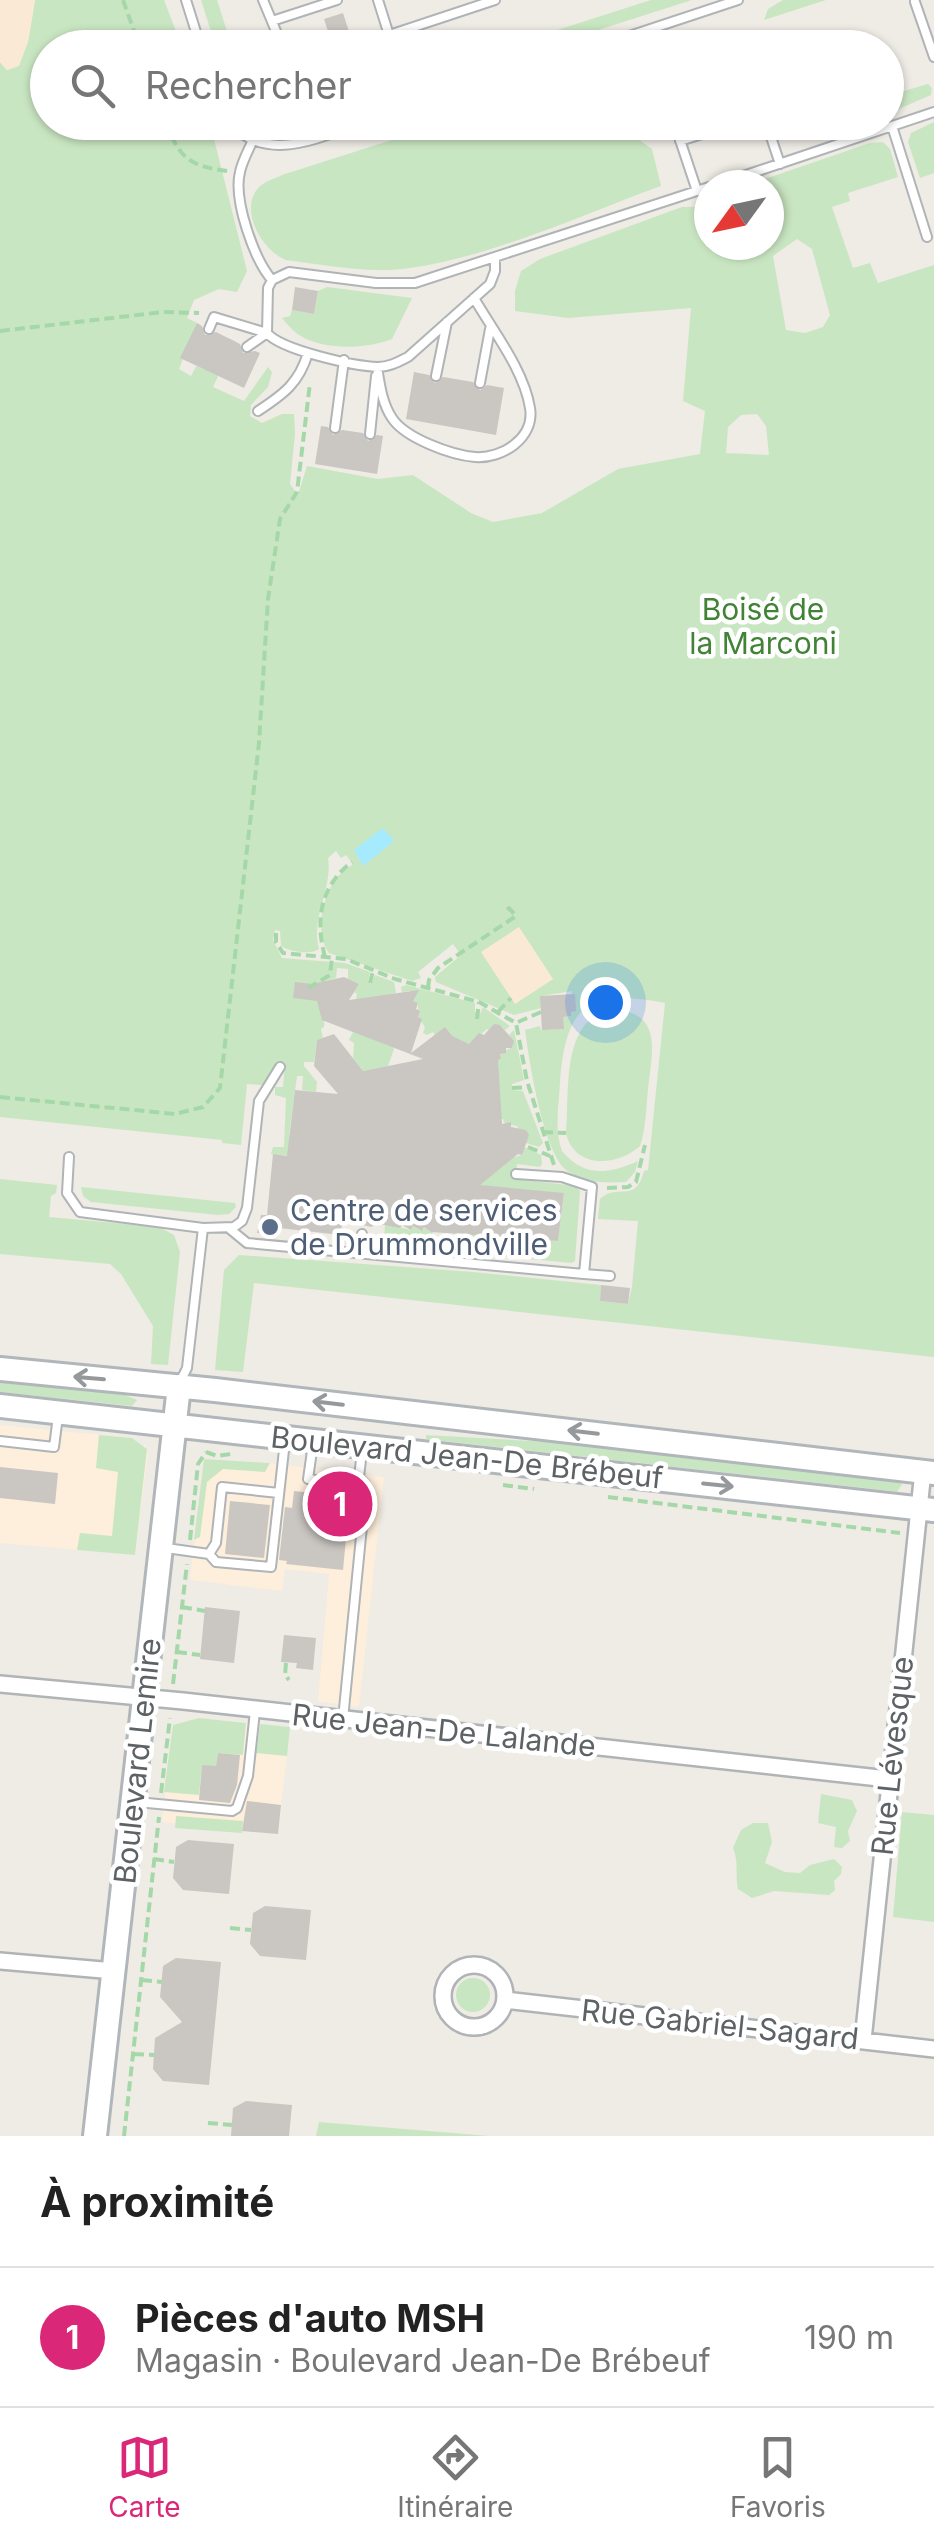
<!DOCTYPE html>
<html lang="fr">
<meta charset="utf-8">
<style>
:root{--surface:#fff;--page:#f2f2f2;--text:#222;--muted:#767676;--line:#e0e0e0;--accent:#db2777}
body{margin:0;font-family:Inter,sans-serif;background:var(--page);color:var(--text)}
.compass{position:absolute;left:694px;top:170px;width:90px;height:90px;border-radius:50%;background:var(--surface);box-shadow:0 2px 8px #0004;rotate:237deg}
.you{position:absolute;left:605px;top:1002px;width:35px;height:35px;margin:-25px;border:8px solid #fff;border-radius:50%;background:#1a73e8;box-shadow:0 0 0 15px #1a73e833}
.badge{display:grid;place-items:center;width:65px;height:65px;border-radius:50%;background:var(--accent);color:#fff;font-size:32px;font-weight:700}
.pin{position:absolute;translate:-50% -50%;border:5px solid #fff;box-shadow:0 2px 10px #0006}
.list{margin:0;padding:0;list-style:none}
h2{display:flex;justify-content:space-between;align-items:center;height:130px;margin:0;padding:0 40px;font-size:42px}
h2 small{font-size:32px;font-weight:400;color:var(--muted)}
.list li{display:grid;grid-template-columns:65px 1fr auto;gap:30px;align-items:center;box-sizing:border-box;height:140px;padding:0 40px;border-top:2px solid var(--line)}
.list b{display:block;font-size:38px;white-space:nowrap}
.list p{margin:0;font-size:32px;white-space:nowrap;color:var(--muted)}
.list em{font-size:32px;font-style:normal;color:var(--muted)}
.icon{flex:none;width:55px;height:55px;fill:none;stroke:currentColor;stroke-width:2;stroke-linecap:round;stroke-linejoin:round}
.map{position:relative;flex:none;width:934px;height:2136px;overflow:hidden}
.search{position:absolute;background:var(--surface);box-shadow:0 2px 8px #0004;left:30px;right:30px;top:30px;height:110px;display:flex;align-items:center;gap:25px;box-sizing:border-box;padding:0 35px;border-radius:55px;color:var(--muted);font-size:38px}
.sheet{height:270px;background:var(--surface)}
nav{display:flex;justify-content:space-around;align-items:center;box-sizing:border-box;height:140px;border-top:2px solid var(--line);background:var(--surface);font-size:28px;color:var(--muted)}
nav a{display:grid;justify-items:center;gap:5px}
nav .on{color:var(--accent)}
.map>svg:first-child{display:block}
.commercial{fill:#fdefdb}
.green{fill:#c9e6c2;fill-rule:evenodd}
.sand{fill:#faead5}
.water{fill:#a6eafe}
.building{fill:#cac6c2}
.lines{fill:none;stroke-linecap:round;stroke-linejoin:round}
.service-casing{stroke:#b0b4b7;stroke-width:12}
.minor-casing{stroke:#b0b4b7;stroke-width:20}
.secondary-casing{stroke:#b1b6ba;stroke-width:28}
.path{stroke:#a5d8a8;stroke-width:4;stroke-dasharray:10 5;stroke-linecap:butt}
.service{stroke:#fff;stroke-width:8}
.minor{stroke:#fff;stroke-width:15}
.secondary{stroke:#fff;stroke-width:22}
.oneway{stroke:#96999b}
.service-dot{fill:#5c6f8a;stroke:#fff;stroke-width:4}
.labels{text-anchor:middle;dominant-baseline:central;stroke-width:9;stroke-linejoin:round;paint-order:stroke}
.park-label{font-size:30px;fill:#418335;stroke:#fff}
.service-label{font-size:30px;fill:#4e5e75;stroke:#fff;text-anchor:start}
.street-label{font-size:30px;fill:#5d6265;stroke:#fff}
</style>
<div class="map">
<svg width="934" height="2136" viewBox="0 0 934 2136">
<rect width="100%" height="100%" fill="#efebe5"/>
<path class="commercial" d="M0 1425 132 1438 141 1447 145 1445 148 1454 135 1555 0 1543Z
M204 1459 270 1463 384 1477 359 1707 318 1701 329 1574 285 1569 282 1591 190 1580Z
M199 1718 290 1727 278 1834 162 1822 173 1725Z"/>
<path class="green" d="M35 0H164L182 47 48 48V122L210 123 247 271 237 292 219 289 194 300 187 318 197 323 179 369 191 376 196 366 206 370 223 336 235 341 213 387 244 401 268 367 272 372 268 387 251 405 250 416 262 423 282 414H294L295 434 290 484 298 495 307 466 378 479 413 475 471 513 493 522 542 513 618 469 700 454 705 411 683 401 691 308 568 318 515 311V291L521 271 540 259 682 207H695L709 216V245H769V185H763L762 180 870 143 883 142 890 149 898 177 848 193 850 201 832 207 853 268 870 263 878 283 934 265V1357L254 1283 243 1372 215 1370 224 1270 239 1255 473 1272 601 1285 600 1301 628 1304 632 1287 638 1221 598 1219 600 1199C619 1182 635 1205 644 1171L648 1170 665 1003C590 989 566 1002 560 1082 559 1105 554 1129 562 1151 584 1178 610 1174 638 1161L635 1172 626 1182C606 1183 583 1183 566 1170 543 1151 529 1060 525 1030L540 1026 541 1030 563 1029V1017L571 1016 572 991 541 996V1008L514 1015 436 982 435 977 461 955 453 944 418 972 421 978 412 981 329 953C315 934 322 901 334 881 339 874 347 869 353 864L346 855 341 858 336 851 328 858C333 889 310 917 319 949 311 955 290 952 281 946L280 931 275 930 273 940 282 958 345 963 370 972 368 982 371 984 375 975 394 982 396 993 390 994 389 1042 394 1049 388 1066 363 1071 353 1058 354 1043 349 1040 353 1032 350 1030 357 994 354 992 359 984 348 979V969L337 968 336 978 326 981 324 1027 321 1029 323 1038 317 1040 314 1062H304V1066L317 1082 316 1092 302 1090 303 1076H297L289 1135 293 1138 292 1156 271 1154 273 1147H284L286 1098 275 1095V1087H283L285 1064 280 1061 263 1085 247 1084 241 1145 222 1143V1140L0 1117V62L7 70 28 42ZM797 239 812 249 830 315 823 327 805 333 786 330 773 256ZM757 414 766 426 769 455 726 453 728 427 741 415ZM482 952 553 979 515 1003Z
M201 0H217L232 47H216Z
M651 0H692L545 47H504Z
M783 0H826L764 20 768 9Z
M928 84 932 88 931 95 887 114V96Z
M448 122 638 123V139L652 149 661 186C581 215 494 256 410 268 369 274 326 265 286 260 262 251 237 208 260 186 266 181 276 178 282 175Z
M934 122V173L920 178 908 142 911 133Z
M327 287 412 298 392 339C367 349 324 351 299 335 293 331 287 324 282 318L290 316 292 310 314 314 318 291Z
M406 985 475 1003V1012L480 1014 483 1007 510 1026 505 1030 500 1025 491 1031 487 1029 469 1044 435 1035 433 1032 427 1035 423 1033 425 1027 418 1017V1003L413 1001 410 991 402 992 401 987Z
M611 1009C664 1012 652 1051 648 1089 646 1108 646 1128 640 1146 617 1167 574 1169 566 1133 570 1091 560 1021 611 1009Z
M514 1030 524 1080 512 1084V1090L523 1091 543 1143 539 1147 526 1143 517 1126 505 1124 503 1119H497L494 1061 501 1059 500 1054 512 1047 513 1041 509 1035Z
M524 1147 541 1155 542 1164 540 1167 517 1164 516 1179 576 1186 580 1191 575 1261 572 1263 466 1253 464 1245 457 1247 459 1231 468 1236 470 1232 478 1236 481 1233 558 1241 564 1194 457 1183 511 1153 515 1157 522 1155Z
M0 1179 57 1185 56 1193 51 1196 49 1217 159 1227 174 1235 180 1252 168 1365 151 1364 153 1326 121 1274 110 1264 0 1254Z
M81 1187 235 1203 236 1207 229 1214 218 1215 91 1202 83 1196Z
M385 1224 411 1230 413 1226 422 1231 424 1227 431 1232 433 1229 430 1249 384 1245Z
M0 1381 125 1395 137 1400 132 1406 0 1392Z
M99 1435 132 1438 147 1449 135 1555 77 1550 80 1533 112 1536 118 1472 96 1468Z
M426 1435 550 1442 893 1479 902 1484 897 1492 891 1491 426 1439Z
M204 1459 270 1463 265 1472 223 1469 207 1482 200 1537 194 1540Z
M199 1718 246 1723 243 1755 218 1753 216 1767 202 1765 199 1795 164 1792 173 1725Z
M260 1724 290 1727 287 1756 256 1753Z
M821 1794 852 1800 857 1811 848 1831 850 1841 842 1848 834 1847 836 1827 818 1823Z
M902 1812 934 1815V1922L893 1917Z
M176 1816 243 1821 242 1833 175 1828Z
M753 1823H768L772 1842 765 1863 785 1872 800 1873 810 1865 834 1859 842 1867 841 1874 834 1881 835 1890 829 1895 774 1891 752 1898 738 1889C735 1874 739 1862 733 1848L741 1830Z
M456 1995a17 17 0 1 1 34 0a17 17 0 1 1-34 0Z
M319 2122 489 2136H316Z"/>
<path class="sand" d="M0 0H35L28 42 19 66 7 70 0 62Z
M519 927 553 979 515 1004 481 952Z"/>
<path class="water" d="M383 828 394 841 363 866 354 850Z"/>
<path class="building" d="M343 13 351 38 332 44 324 19Z
M295 287 318 291 314 314 292 310Z
M197 323 202 326 205 335 216 332 240 344 243 353 255 351 260 353 244 388 180 358Z
M414 372 429 375 435 383 443 377 473 382 480 390 487 385 504 388 496 435 406 419Z
M321 426 328 427 333 435 342 430 363 433 368 441 377 435 383 436 377 474 315 464Z
M344 977 359 984 349 1000 419 990 413 1001 418 1003 416 1009 420 1011 418 1017 422 1019 411 1053 445 1027 452 1036 469 1044 479 1033 484 1035 494 1024 500 1025 514 1041 512 1048H506V1053L500 1054 501 1059 498 1060 502 1124 511 1122V1127L526 1130 529 1135 522 1155 518 1154 480 1185 564 1193 558 1241 431 1232 424 1227 422 1231 413 1226 411 1230 402 1225 400 1228 374 1223 372 1227 342 1221 341 1235 279 1228 277 1234 257 1233 261 1215H267L273 1154 287 1156 295 1090 338 1094 314 1066 317 1040 334 1034 363 1071 423 1059 322 1020 317 1001 293 998 295 982 312 984Z
M575 994 576 1011 571 1012V1016L563 1017 564 1029 542 1030 540 996Z
M601 1285 630 1288 628 1304 600 1301Z
M0 1467 58 1473 55 1504 0 1498Z
M294 1491 350 1497 343 1570 286 1564 287 1561 279 1560 285 1507 292 1508Z
M230 1501 270 1505 264 1558 225 1554Z
M205 1607 240 1611 234 1663 200 1659Z
M284 1635 316 1638 313 1670 296 1668 297 1663 281 1662Z
M218 1753 240 1755 237 1785 230 1803 199 1800 202 1765 216 1766Z
M247 1801 281 1805 278 1834 242 1831Z
M188 1840 234 1844 229 1894 183 1890 173 1878 176 1847Z
M265 1906 311 1910 306 1960 260 1956 250 1944 253 1913Z
M176 1958 221 1962 209 2085 163 2081 153 2069 155 2038 182 2022 160 1997 163 1966Z
M246 2101 292 2105 289 2136H231L233 2108Z"/>
<g class="lines">
<defs>
<path id="service" d="M186 0 201 48
M263 0 283 48
M378 0 389 35
M915 2 934 57
M272 21 337 0
M350 48 495 0
M593 48 738 0
M229 122C267 165 319 137 364 122
M674 122 697 191
M766 122 780 164
M892 126 927 237
M680 141 740 122
M252 142C248 151 242 162 240 172 233 200 254 259 272 280
M716 185 934 112
M495 258V271L490 284 408 357C398 362 389 367 378 367 354 366 281 350 267 333L268 288 272 280 289 272 376 283H415L709 187
M209 329 214 317 267 333
M247 347 267 333
M377 367C380 385 382 403 392 418 405 438 451 455 475 457 502 459 535 438 530 408 524 370 493 331 474 298
M436 376 447 322
M480 383 490 329
M258 411C284 394 299 383 308 353
M335 428 344 360
M370 434 376 376
M69 1157 67 1193 80 1212 203 1228 234 1227 242 1221 247 1208 259 1101 280 1067
M230 1229 247 1243 584 1274 592 1187 562 1177 516 1174
M361 1253 362 1234
M447 1261 448 1240
M584 1274 610 1276
M180 1382 187 1368 203 1228
M0 1441 54 1447 58 1416
M313 1444 308 1479 366 1486 359 1477 362 1451
M166 1548 209 1554 216 1562 271 1567 285 1441
M209 1554 216 1543 222 1487 279 1493
M343 1719 366 1486
M137 1802 232 1811 237 1808 248 1776 255 1711"/>
<path id="minor" d="M0 1684 183 1701 888 1779
M0 1961 114 1971
M443 1996a31 31 0 1 1 62 0a31 31 0 1 1-62 0Z
M505 2000 934 2049
M863 2040 923 1471"/>
<path id="secondary" d="M0 1369 215 1390 934 1473
M0 1406 934 1510
M95 2136 179 1386"/>
</defs>
<use href="#service" class="service-casing"/>
<use href="#minor" class="minor-casing"/>
<use href="#secondary" class="secondary-casing"/>
<path class="path" d="M123 0 140 48
M166 122C179 158 189 166 227 171
M0 331 163 312 199 313
M276 933V942L283 953 346 959 395 979 479 1002 516 1023 527 1081 554 1165
M325 957C315 920 320 886 352 862
M370 983 373 971
M308 988 330 975 332 958
M428 988 429 980 438 968 516 916 509 908 504 912
M498 1012 511 998
M477 1019 479 1002
M518 1022 541 1012
M512 1088 529 1087
M0 1097 175 1114 203 1107 220 1088 259 743 268 599 280 519 297 492 310 383
M543 1132 566 1133
M528 1147 550 1156
M607 1188 628 1187 636 1182 645 1145
M206 1452 217 1456 231 1454
M503 1485 534 1489
M608 1497 900 1533
M190 1540 198 1464 206 1452
M182 1607 205 1611
M177 1652 200 1655
M286 1663 285 1675 289 1680
M173 1684 187 1564
M161 1793 170 1718
M154 1859 174 1862
M230 1928 251 1930
M142 1980 162 1982
M134 2054 154 2055
M208 2123 232 2125
M124 2136 159 1817"/>
<use href="#service" class="service"/>
<use href="#minor" class="minor"/>
<use href="#secondary" class="secondary"/>
</g>
<defs><path id="oneway-shaft" d="M-6 0H5M1.5-3L5.5 0L1.5 3" fill="none" stroke-width="1.6" stroke-linecap="round" stroke-linejoin="round" transform="scale(2.5)"/></defs>
<g class="oneway">
<use href="#oneway-shaft" transform="translate(89 1378) rotate(-175)"/>
<use href="#oneway-shaft" transform="translate(328 1403) rotate(-173)"/>
<use href="#oneway-shaft" transform="translate(583 1432) rotate(-173)"/>
<use href="#oneway-shaft" transform="translate(718 1485) rotate(6)"/>
</g>
<circle class="service-dot" cx="270" cy="1227" r="10"/>
<g class="labels">
<g class="park-label">
<text x="763" y="609">Boisé de<tspan x="763" dy="34">la Marconi</tspan></text>
</g>
<g class="service-label">
<text x="290" y="1210">Centre de services<tspan x="290" dy="34">de Drummondville</tspan></text>
</g>
<g class="street-label">
<text transform="translate(467 1457) rotate(6)">Boulevard Jean-De Brébeuf</text>
<text transform="translate(444 1730) rotate(6)">Rue Jean-De Lalande</text>
<text transform="translate(892 1756) rotate(-84)">Rue Lévesque</text>
<text transform="translate(137 1761) rotate(-84)">Boulevard Lemire</text>
<text transform="translate(720 2024) rotate(6)">Rue Gabriel-Sagard</text>
</g>
</g>
</svg>
<svg class="compass" viewBox="-18 -18 36 36"><path d="M0-13l5 13h-10z" fill="#e53935"/><path d="M0 13l5-13h-10z" fill="#767676"/></svg>
<div class="you"></div>
<div class="pin badge" style="left:340px;top:1504px">1</div>
<div class="search"><svg class="icon" aria-label="search" viewBox="0 0 24 24"><circle cx="10" cy="10" r="6"/><path d="M15 15l6 6"/></svg>Rechercher</div>
</div>
<section class="sheet">
<h2>À proximité<small></small></h2>
<ul class="list">
<li><span class="badge">1</span><div><b>Pièces d'auto MSH</b><p>Magasin · Boulevard Jean-De Brébeuf</p></div><em>190 m</em></li>
</ul>
</section>
<nav>
<a class="on"><svg class="icon" aria-label="map" viewBox="0 0 24 24"><path d="M3 6l6-2 6 2 6-2v14l-6 2-6-2-6 2zM9 4v14M15 6v14"/></svg>Carte</a>
<a><svg class="icon" aria-label="directions" viewBox="0 0 24 24"><path d="M12 3l9 9-9 9-9-9zM9 14v-3h6M13 9l2 2-2 2"/></svg>Itinéraire</a>
<a><svg class="icon" aria-label="saved" viewBox="0 0 24 24"><path d="M7 4h10v16l-5-4-5 4z"/></svg>Favoris</a>
</nav>
